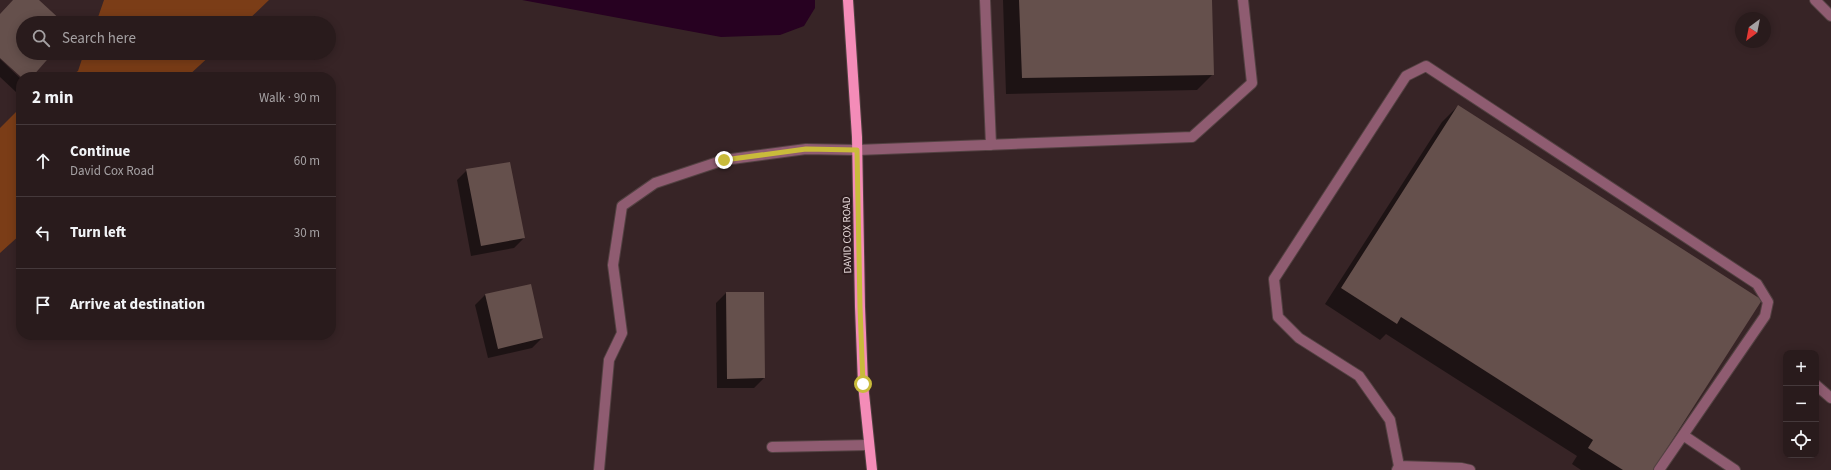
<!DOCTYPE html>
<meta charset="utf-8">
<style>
:root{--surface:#291b1c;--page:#352829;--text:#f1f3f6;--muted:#a5a1a3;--line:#45393b}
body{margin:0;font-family:"Source Sans 3",sans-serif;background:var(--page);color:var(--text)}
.controls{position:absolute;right:12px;bottom:12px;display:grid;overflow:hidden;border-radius:8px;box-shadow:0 2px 10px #0003}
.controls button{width:36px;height:36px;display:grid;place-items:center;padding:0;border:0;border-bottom:1px solid var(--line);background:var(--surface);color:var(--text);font:20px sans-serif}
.compass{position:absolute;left:1735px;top:12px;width:36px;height:36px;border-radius:50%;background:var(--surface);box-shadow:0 2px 10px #0003;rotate:212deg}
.stop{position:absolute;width:12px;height:12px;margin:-9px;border:3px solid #c9bb3b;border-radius:50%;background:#fff}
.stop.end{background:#c9bb3b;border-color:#fff;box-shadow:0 1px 4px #0008}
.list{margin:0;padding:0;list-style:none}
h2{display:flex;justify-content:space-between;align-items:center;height:52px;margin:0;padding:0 16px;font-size:17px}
h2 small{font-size:13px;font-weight:400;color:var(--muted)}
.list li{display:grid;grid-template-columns:26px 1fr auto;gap:12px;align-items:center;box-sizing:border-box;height:72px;padding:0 16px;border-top:1px solid var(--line)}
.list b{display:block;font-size:15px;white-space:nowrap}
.list p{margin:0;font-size:13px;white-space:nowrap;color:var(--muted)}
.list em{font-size:13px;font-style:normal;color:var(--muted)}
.icon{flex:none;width:22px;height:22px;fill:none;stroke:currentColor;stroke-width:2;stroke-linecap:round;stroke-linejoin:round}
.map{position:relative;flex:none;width:1831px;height:470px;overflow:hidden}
.search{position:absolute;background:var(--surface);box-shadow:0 2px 10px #0003;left:16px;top:16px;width:320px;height:44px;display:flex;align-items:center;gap:10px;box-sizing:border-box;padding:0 14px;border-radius:22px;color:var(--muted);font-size:15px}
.panel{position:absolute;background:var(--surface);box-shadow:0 2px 10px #0003;left:16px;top:72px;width:320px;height:268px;border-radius:16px}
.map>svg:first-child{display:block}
.forest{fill:#7b3d17}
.water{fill:#270121}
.shadow{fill:#0007}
.building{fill:#65504c}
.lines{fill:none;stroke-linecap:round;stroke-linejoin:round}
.minor-casing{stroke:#534142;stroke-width:12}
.major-casing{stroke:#534142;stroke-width:12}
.minor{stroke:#8f5c71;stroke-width:10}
.major{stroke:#f48cb8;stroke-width:10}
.route{stroke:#c9bb3b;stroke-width:5}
.labels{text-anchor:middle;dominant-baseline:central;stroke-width:4;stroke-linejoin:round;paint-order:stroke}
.street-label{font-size:11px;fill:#e5d7d8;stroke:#2d1b1d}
</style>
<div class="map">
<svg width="1831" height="470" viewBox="0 0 1831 470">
<rect width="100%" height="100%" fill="#372426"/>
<path class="forest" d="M104 0H269L245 23H96Z
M84 53H213L187 77H68L78 71Z
M21 107V234L0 253V128Z"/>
<path class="water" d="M522 0H815V8L804 26 780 35 721 37Z"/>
<path class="shadow" d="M1003 0H1211L1213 74 1197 90 1006 94Z
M0 59 21 79V87L16 92 0 77Z
M1458 106 1652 470H1581L1572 464 1577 456 1386 334 1380 340 1325 304 1442 122Z
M467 170 524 238 514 248 471 256 457 180Z
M726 293H763L764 378 754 388H717L716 303Z
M485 295 542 338 532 348 488 358 475 305Z"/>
<path class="building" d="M13 0H39L64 23H23V53H53L32 77H21L0 58V14Z
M1019 0H1212L1214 75 1022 78Z
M1458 105 1762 300 1653 470H1623L1588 448 1593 440 1401 317 1397 324 1341 288Z
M510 162 525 238 481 246 466 169Z
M531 284 543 338 498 349 485 294Z
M726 292H764L765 378 727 379Z"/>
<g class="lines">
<defs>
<path id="minor" d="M985 0 991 145
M1815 0 1831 16
M1816 385 1831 398
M1683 435 1735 470
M772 447 869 445
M1399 466 1461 468 1470 470
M599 470 609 360 622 333 613 265 622 206 655 183 724 160 806 149 857 150 1192 137 1252 83 1243 0
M1397 470 1399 466 1390 420 1359 376 1299 338 1278 317 1274 279 1406 76 1426 66 1757 284 1768 302 1765 316 1659 470"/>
<path id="major" d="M848 0 857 137 860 307 863 384 872 470"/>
</defs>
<use href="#minor" class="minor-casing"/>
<use href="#major" class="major-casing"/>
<use href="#minor" class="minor"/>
<use href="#major" class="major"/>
</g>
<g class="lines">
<path class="route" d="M724 160 806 149 857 150 860 307 863 384"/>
</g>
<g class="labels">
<g class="street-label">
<text transform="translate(847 235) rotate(-91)">DAVID COX ROAD</text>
</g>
</g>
</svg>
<div class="controls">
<button>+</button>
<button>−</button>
<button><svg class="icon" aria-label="locate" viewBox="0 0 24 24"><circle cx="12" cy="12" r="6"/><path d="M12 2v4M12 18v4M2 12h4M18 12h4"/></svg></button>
</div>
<svg class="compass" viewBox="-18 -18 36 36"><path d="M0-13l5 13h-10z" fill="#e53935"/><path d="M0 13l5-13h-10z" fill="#a5a1a3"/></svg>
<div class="stop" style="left:863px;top:384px"></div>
<div class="stop end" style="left:724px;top:160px"></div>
<div class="search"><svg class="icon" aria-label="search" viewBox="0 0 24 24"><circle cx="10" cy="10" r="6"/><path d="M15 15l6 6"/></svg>Search here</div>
<section class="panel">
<h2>2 min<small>Walk · 90 m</small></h2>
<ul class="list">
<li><svg class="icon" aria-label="ahead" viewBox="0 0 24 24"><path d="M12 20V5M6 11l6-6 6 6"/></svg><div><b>Continue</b><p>David Cox Road</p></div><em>60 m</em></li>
<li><svg class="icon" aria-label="left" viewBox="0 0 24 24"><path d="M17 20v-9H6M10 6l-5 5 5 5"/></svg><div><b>Turn left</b></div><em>30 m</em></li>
<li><svg class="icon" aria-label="arrive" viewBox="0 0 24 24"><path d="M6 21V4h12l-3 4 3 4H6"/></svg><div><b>Arrive at destination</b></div></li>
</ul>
</section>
</div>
